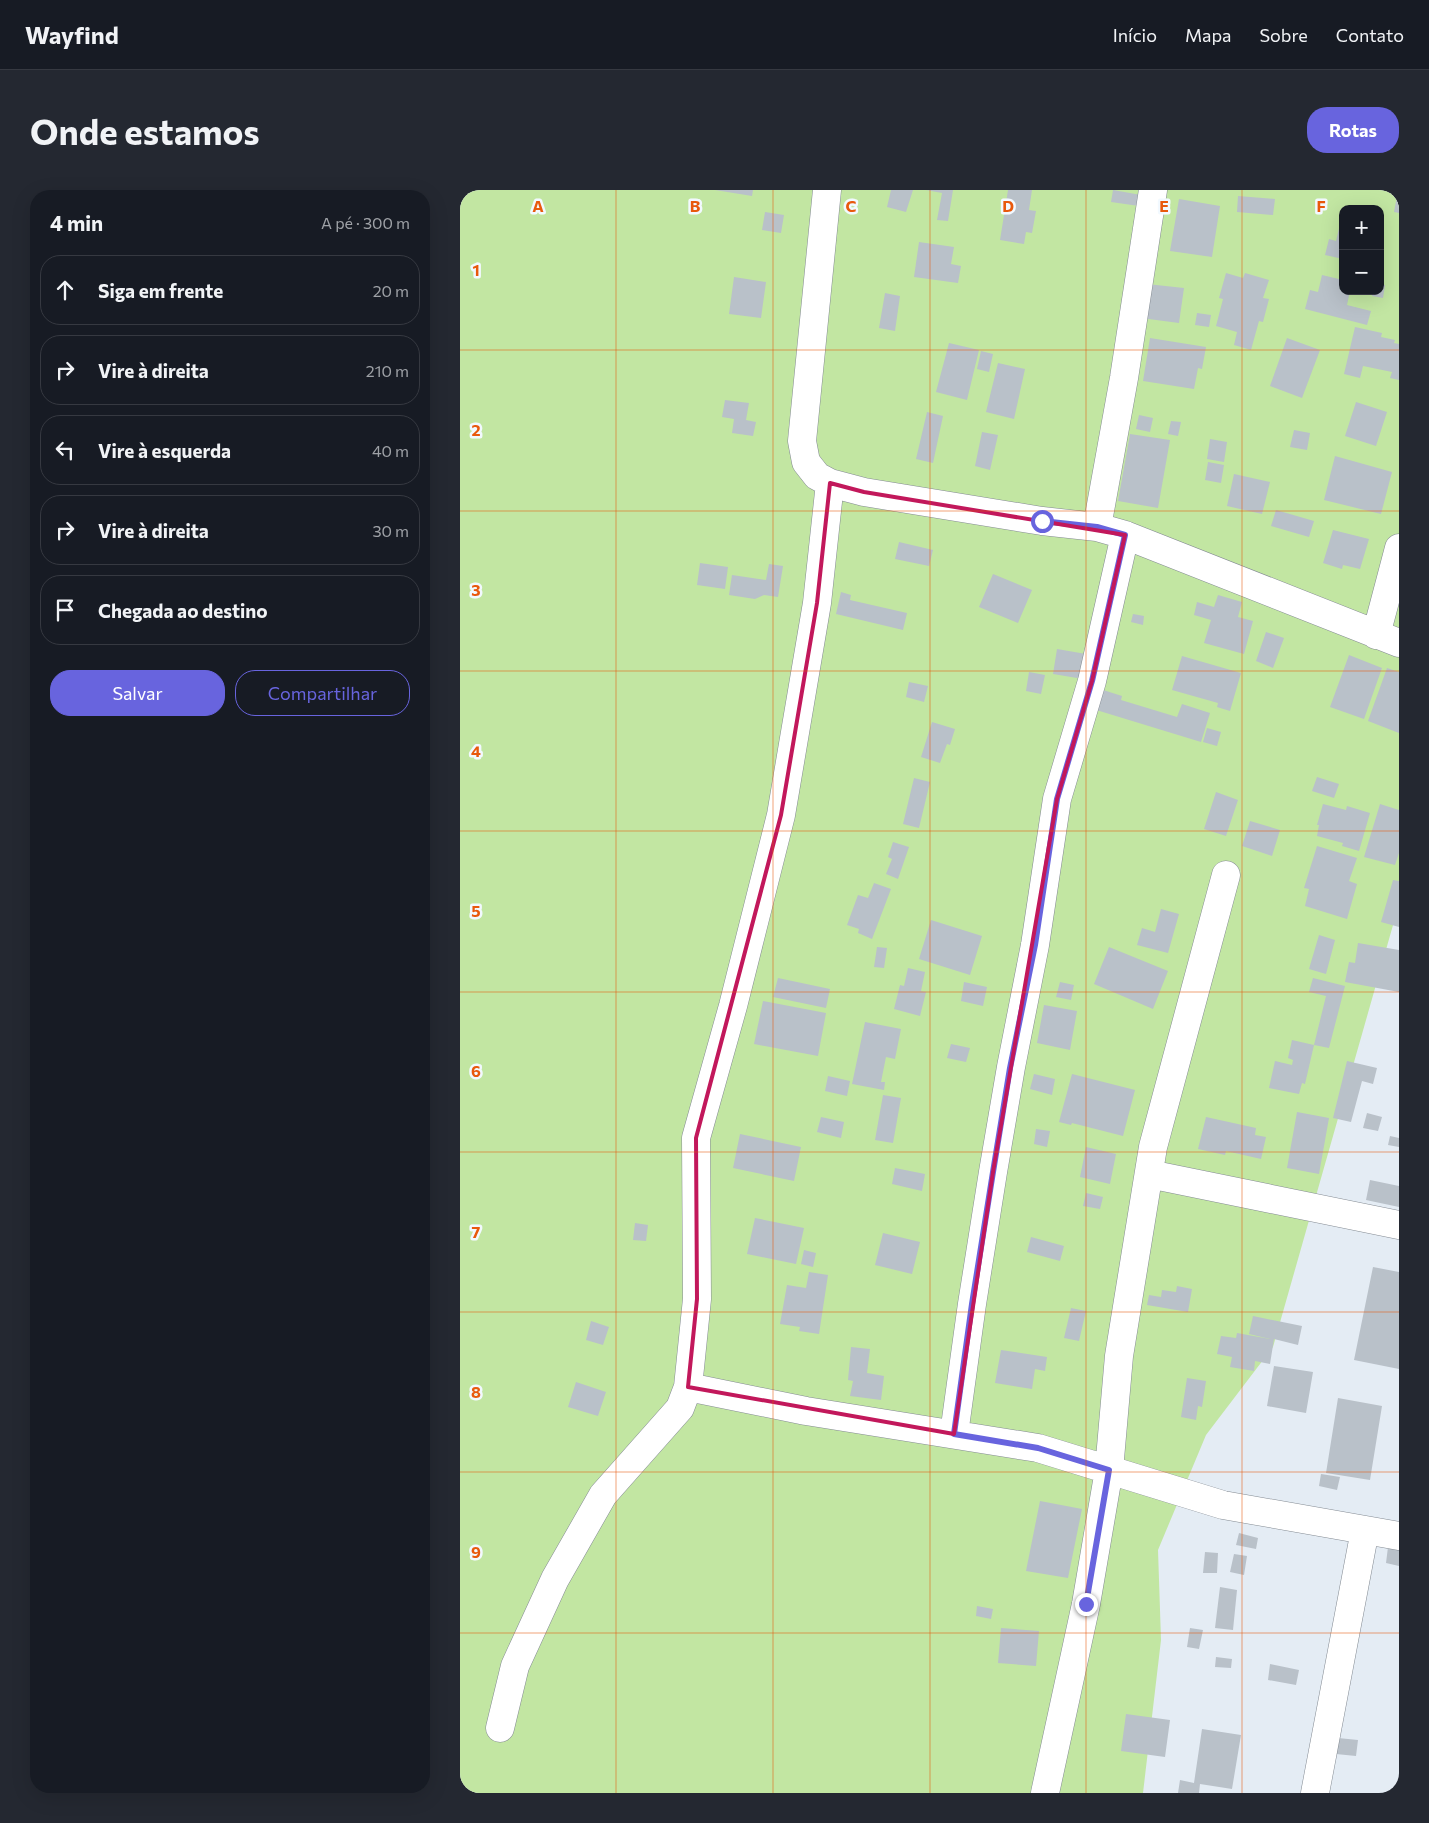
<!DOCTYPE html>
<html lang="pt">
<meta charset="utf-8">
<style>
:root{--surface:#171b24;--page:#242831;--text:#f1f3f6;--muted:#9ea1a6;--line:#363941;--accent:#6864de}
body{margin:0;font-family:Commissioner,sans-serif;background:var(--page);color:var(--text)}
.controls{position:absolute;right:15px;top:15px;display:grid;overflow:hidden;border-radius:10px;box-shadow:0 5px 20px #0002}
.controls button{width:45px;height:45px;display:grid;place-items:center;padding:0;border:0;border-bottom:1px solid var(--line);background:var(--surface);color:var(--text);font:25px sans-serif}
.stop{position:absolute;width:15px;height:15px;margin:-11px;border:4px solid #6864de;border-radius:50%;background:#fff}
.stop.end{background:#6864de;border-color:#fff;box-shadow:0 1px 5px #0008}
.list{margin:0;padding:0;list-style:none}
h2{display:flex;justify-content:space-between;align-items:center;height:65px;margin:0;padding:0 20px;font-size:21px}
h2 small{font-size:16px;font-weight:400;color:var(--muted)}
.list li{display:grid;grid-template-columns:32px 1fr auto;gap:15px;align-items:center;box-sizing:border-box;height:70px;margin:0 10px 10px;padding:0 10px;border:1px solid var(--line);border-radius:20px}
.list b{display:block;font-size:19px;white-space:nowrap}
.list em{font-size:16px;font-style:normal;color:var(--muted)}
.actions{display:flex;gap:10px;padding:15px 20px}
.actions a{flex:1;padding:11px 0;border:1px solid var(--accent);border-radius:20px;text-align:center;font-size:18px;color:var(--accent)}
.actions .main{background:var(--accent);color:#fff}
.icon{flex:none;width:28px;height:28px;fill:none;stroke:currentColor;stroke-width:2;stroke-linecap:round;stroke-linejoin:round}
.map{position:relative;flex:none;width:939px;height:1603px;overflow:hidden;border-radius:20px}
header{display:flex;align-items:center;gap:30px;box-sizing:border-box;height:70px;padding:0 25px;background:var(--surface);border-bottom:1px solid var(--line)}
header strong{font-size:24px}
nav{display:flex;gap:28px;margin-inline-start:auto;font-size:18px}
.intro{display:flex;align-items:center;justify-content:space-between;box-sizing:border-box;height:120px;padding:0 30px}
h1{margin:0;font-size:35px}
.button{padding:12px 22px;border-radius:20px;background:var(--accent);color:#fff;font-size:18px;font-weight:700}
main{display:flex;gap:30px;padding:0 30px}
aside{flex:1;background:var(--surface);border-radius:20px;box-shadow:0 5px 20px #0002}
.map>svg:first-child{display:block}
.green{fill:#c2e6a2;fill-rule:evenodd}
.building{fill:#b9c1c9}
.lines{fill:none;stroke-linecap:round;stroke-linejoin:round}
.street-casing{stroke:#848b93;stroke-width:29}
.street{stroke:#fff;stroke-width:28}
.route{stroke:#6864de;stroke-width:6}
.marked{fill:none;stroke:#c2185b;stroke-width:4;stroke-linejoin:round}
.grid{fill:none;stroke:#e8590c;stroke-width:1;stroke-opacity:0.55}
.grid-label{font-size:16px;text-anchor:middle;font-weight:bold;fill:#e8590c;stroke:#f2f9ff;stroke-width:5;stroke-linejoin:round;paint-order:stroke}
</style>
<header>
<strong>Wayfind</strong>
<nav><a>Início</a><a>Mapa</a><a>Sobre</a><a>Contato</a></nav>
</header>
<div class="intro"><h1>Onde estamos</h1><a class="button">Rotas</a></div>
<main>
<aside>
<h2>4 min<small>A pé · 300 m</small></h2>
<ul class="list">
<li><svg class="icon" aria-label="ahead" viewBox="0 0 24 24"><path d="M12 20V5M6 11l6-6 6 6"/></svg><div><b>Siga em frente</b></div><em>20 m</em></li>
<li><svg class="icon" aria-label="right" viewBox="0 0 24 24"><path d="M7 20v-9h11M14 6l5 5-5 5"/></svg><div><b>Vire à direita</b></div><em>210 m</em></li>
<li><svg class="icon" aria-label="left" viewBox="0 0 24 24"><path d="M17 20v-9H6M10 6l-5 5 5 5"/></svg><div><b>Vire à esquerda</b></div><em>40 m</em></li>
<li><svg class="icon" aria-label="right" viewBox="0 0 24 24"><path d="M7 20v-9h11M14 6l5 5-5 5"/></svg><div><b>Vire à direita</b></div><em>30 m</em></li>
<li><svg class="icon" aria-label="arrive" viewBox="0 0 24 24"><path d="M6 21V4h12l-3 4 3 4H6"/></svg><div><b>Chegada ao destino</b></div></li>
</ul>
<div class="actions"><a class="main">Salvar</a><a>Compartilhar</a></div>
</aside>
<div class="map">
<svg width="939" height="1603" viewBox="0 0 939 1603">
<rect width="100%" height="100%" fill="#e4ecf4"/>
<path class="green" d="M0 0H939V714L813 1157 746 1245 698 1360 701 1450 683 1603H0ZM883 19H920V101H883Z"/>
<path class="building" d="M255 0H293L292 6Z
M431 0H453L446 22 427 17Z
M466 0H493L488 31 477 30 482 3Z
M548 0H572L569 20 576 21 572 43 566 42 564 54 540 50Z
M653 0 681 5 679 16 651 12Z
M938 0H939V23L934 22Z
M778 6 815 9 813 25 777 22Z
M719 9 760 16 752 67 710 61Z
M305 22 324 25 321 43 302 40Z
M881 30H883V69L865 65 869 49 876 51Z
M459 52 494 57 491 74 501 76 498 93 454 87Z
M766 83 783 88 785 83 809 90 803 108 809 109 803 132 799 131 791 160 774 155 777 142 756 136 763 109 759 108Z
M862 85 883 90V101H890L887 115 911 121 907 135 845 119 850 100 858 102Z
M274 87 306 92 301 128 269 124Z
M687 94 724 98 719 133 681 128Z
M920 95H925L923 108 912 106 913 101H920Z
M425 103 440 106 435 141 419 138Z
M737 123 751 125 749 137 735 135Z
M895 137 922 143 921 147 935 150 934 153 939 154V190L930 188 932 182 903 176 900 188 884 184Z
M690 148 746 157 742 179 738 178 734 199 683 191Z
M827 148 860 160 842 208 810 196Z
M489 153 519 160 507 210 476 202Z
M521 161 533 164 529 182 517 179Z
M538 173 565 179 554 229 526 222Z
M265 210 289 213 286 230 296 232 293 246 272 243 274 229 262 227Z
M896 212 927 222 916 256 885 246Z
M467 222 483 226 473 273 456 269Z
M679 225 693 228 690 242 676 239Z
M711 231 721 232 718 246 708 244Z
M834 240 850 243 847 260 830 257Z
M522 242 538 245 530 280 515 276Z
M670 244 710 250 698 318 658 311Z
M750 249 767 252 764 272 747 269Z
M875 266 932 282 921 324 864 310Z
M748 272 764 275 761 293 745 290Z
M774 284 810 292 802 324 767 316Z
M816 320 854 331 849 347 811 336Z
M873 340 909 349 900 379 883 375 882 379 863 373Z
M439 352 473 360 469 376 435 369Z
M240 373 268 377 265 399 237 395Z
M309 374 323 376 318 407 304 405 295 409 269 405 272 385 306 390Z
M533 384 572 400 558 433 519 417Z
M381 402 391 405 390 410 447 423 443 440 376 424Z
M758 405 782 412 778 427 793 431 784 464 744 453 751 430 734 425 737 412 754 417Z
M673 424 684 426 683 435 671 432Z
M806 442 824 448 813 478 796 471Z
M597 459 626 464 623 489 593 484Z
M889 465 922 478 904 529 870 517Z
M722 466 781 483 770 521 757 517 758 513 712 500Z
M927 478 939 482V543L908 531Z
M569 482 585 485 581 504 566 501Z
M449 492 468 496 464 512 446 507Z
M640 499 662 506 661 510 717 527 722 514 750 523 741 552 633 519Z
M472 532 495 539 490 555 487 554 480 573 461 567Z
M747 538 761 542 757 556 743 552Z
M857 587 879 594 874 608 852 601Z
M454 588 470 592 459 638 443 634Z
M756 602 778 610 766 646 744 639Z
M863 614 886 620 887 616 910 623 899 661 882 656 883 653 857 646 859 635H857Z
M920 614 939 620V663L935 675 904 667Z
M790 631 820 640 812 666 782 656Z
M433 652 449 657 438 689 426 684 432 669 428 667Z
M857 656 897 668 889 691 897 694 887 729 845 716 849 699 844 698Z
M933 690 939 691V737L921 732Z
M414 693 431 699 412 749 398 743 399 739 387 735 398 705 408 708Z
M701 719 719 724 708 763 677 755 682 738 695 742Z
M471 730 522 746 510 785 459 769Z
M859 745 875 750 866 784 849 779Z
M898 753 939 760V802L885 792 889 772 895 773Z
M417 757 427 758 424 778 414 777Z
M649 757 708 781 693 819 634 794Z
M448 778 465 782 461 801 466 802 460 826 434 819 440 795 444 796Z
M318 788 370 799 366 818 313 807Z
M853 788 885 796 869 858 854 855 866 806 849 802Z
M504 792 527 797 523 816 501 811Z
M600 792 614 795 611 810 596 807Z
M303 811 366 823 358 866 294 854Z
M584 815 617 821 610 860 577 853Z
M405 832 441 839 435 869 426 867 421 892H425L424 900 392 894Z
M832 850 854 855 845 894 842 893 839 904 809 898 815 871 832 875 833 870 828 868Z
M491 854 510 858 506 872 487 868Z
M887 871 917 878 913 894 902 891 891 932 873 928Z
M574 884 595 889 592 905 570 899Z
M612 884 675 900 663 946 612 933 611 935 599 932Z
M368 886 390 891 387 906 365 901Z
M423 905 441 908 433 953 415 950Z
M837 922 869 928 859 984 827 978Z
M907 923 922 927 918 941 903 938Z
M361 927 384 932 381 948 357 942Z
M746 927 796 938 795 945 806 947 801 969 766 961 765 965 738 959Z
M576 939 590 941 587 957 574 954Z
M280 944 341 957 334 991 273 978Z
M930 946 939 948V957L928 955Z
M626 957 656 964 650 994 620 987Z
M435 978 465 984 462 1001 432 994Z
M910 990 939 996V1017L906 1010Z
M626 1003 643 1007 640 1019 623 1016Z
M295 1028 344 1038 336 1074 287 1064Z
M175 1033 188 1035 186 1051 173 1050Z
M423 1043 460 1052 452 1084 415 1075Z
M571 1047 604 1056 600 1071 567 1062Z
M344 1060 356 1063 353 1077 341 1074Z
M913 1077 939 1082V1179L894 1170Z
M349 1082 368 1085 359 1144 339 1141 340 1137 320 1134 327 1095 346 1098Z
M717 1096 732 1099 728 1122 687 1115 689 1105 701 1107 702 1100 716 1102Z
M611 1118 626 1121 619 1151 604 1148Z
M793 1126 842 1136 838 1155 814 1149 810 1174 795 1171 794 1181 770 1177 772 1167 757 1164 761 1146 776 1148 777 1143 810 1149 789 1144Z
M131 1131 149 1137 143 1155 126 1150Z
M391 1157 410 1159 407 1183 424 1186 421 1210 390 1206 393 1191 388 1190Z
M541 1160 587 1167 585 1181 575 1179 572 1199 535 1193Z
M814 1176 853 1182 846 1223 807 1216Z
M727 1188 746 1191 742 1217 738 1216 736 1230 721 1227Z
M116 1192 146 1202 138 1226 108 1217Z
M878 1208 922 1216 910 1290 866 1283Z
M861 1284 880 1287 877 1300 859 1296Z
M580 1311 622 1319 608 1388 566 1381Z
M779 1343 798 1348 796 1359 776 1355Z
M928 1357 939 1359V1376L926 1373Z
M745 1362 758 1363 757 1383H743Z
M774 1364 787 1366 784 1385 770 1382Z
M760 1397 777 1400 773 1440 755 1438Z
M517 1416 533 1419 531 1429 516 1426Z
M541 1438 579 1441 576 1476 538 1473Z
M730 1438 743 1440 739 1459 727 1457Z
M756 1467 772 1469 771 1478 755 1477Z
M810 1474 839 1480 836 1495 808 1490Z
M666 1524 710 1530 705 1567 661 1561Z
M742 1539 781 1545 772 1599 740 1594 739 1603H718L720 1590 734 1593Z
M878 1548 898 1550 896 1566 876 1564Z"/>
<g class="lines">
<defs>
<path id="street" d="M367 0 342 251 346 272 357 286 370 293 404 302 582 331 637 337 665 345 939 453
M637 337 664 188 693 0
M916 445 939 358
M689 984 939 1035
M228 1197 346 1221 578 1258 763 1315 939 1346
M494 1244 512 1114 533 982 551 877 575 755 597 609 632 491 665 345
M40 1538 55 1476 95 1389 143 1305 220 1218 228 1197 237 1109 236 948 273 816 321 625 357 413 370 293
M585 1603 626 1414 649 1280 659 1166 693 957 766 685
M855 1603 905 1340"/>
</defs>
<use href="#street" class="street-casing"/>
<use href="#street" class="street"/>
</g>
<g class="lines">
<path class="route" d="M582 331 637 337 665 345 632 491 597 609 575 755 550 878 533 982 512 1114 494 1244 578 1258 649 1280 626 1414"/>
</g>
<path class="marked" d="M370 293 404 302 665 345 632 491 597 609 533 982 494 1244 228 1197 237 1109 236 948 321 625 357 413Z"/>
<path class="grid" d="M156 0V1603M313 0V1603M470 0V1603M626 0V1603M782 0V1603M0 160H939M0 321H939M0 481H939M0 641H939M0 802H939M0 962H939M0 1122H939M0 1282H939M0 1443H939"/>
<g class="grid-label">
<text x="78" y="22">A</text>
<text x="235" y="22">B</text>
<text x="391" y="22">C</text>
<text x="548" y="22">D</text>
<text x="704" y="22">E</text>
<text x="861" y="22">F</text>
<text x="16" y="86">1</text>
<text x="16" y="246">2</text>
<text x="16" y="406">3</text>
<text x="16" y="567">4</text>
<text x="16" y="727">5</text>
<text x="16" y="887">6</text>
<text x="16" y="1048">7</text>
<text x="16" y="1208">8</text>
<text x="16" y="1368">9</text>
</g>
</svg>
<div class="controls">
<button>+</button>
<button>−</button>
</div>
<div class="stop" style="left:582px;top:331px"></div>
<div class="stop end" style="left:626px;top:1414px"></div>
</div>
</main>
